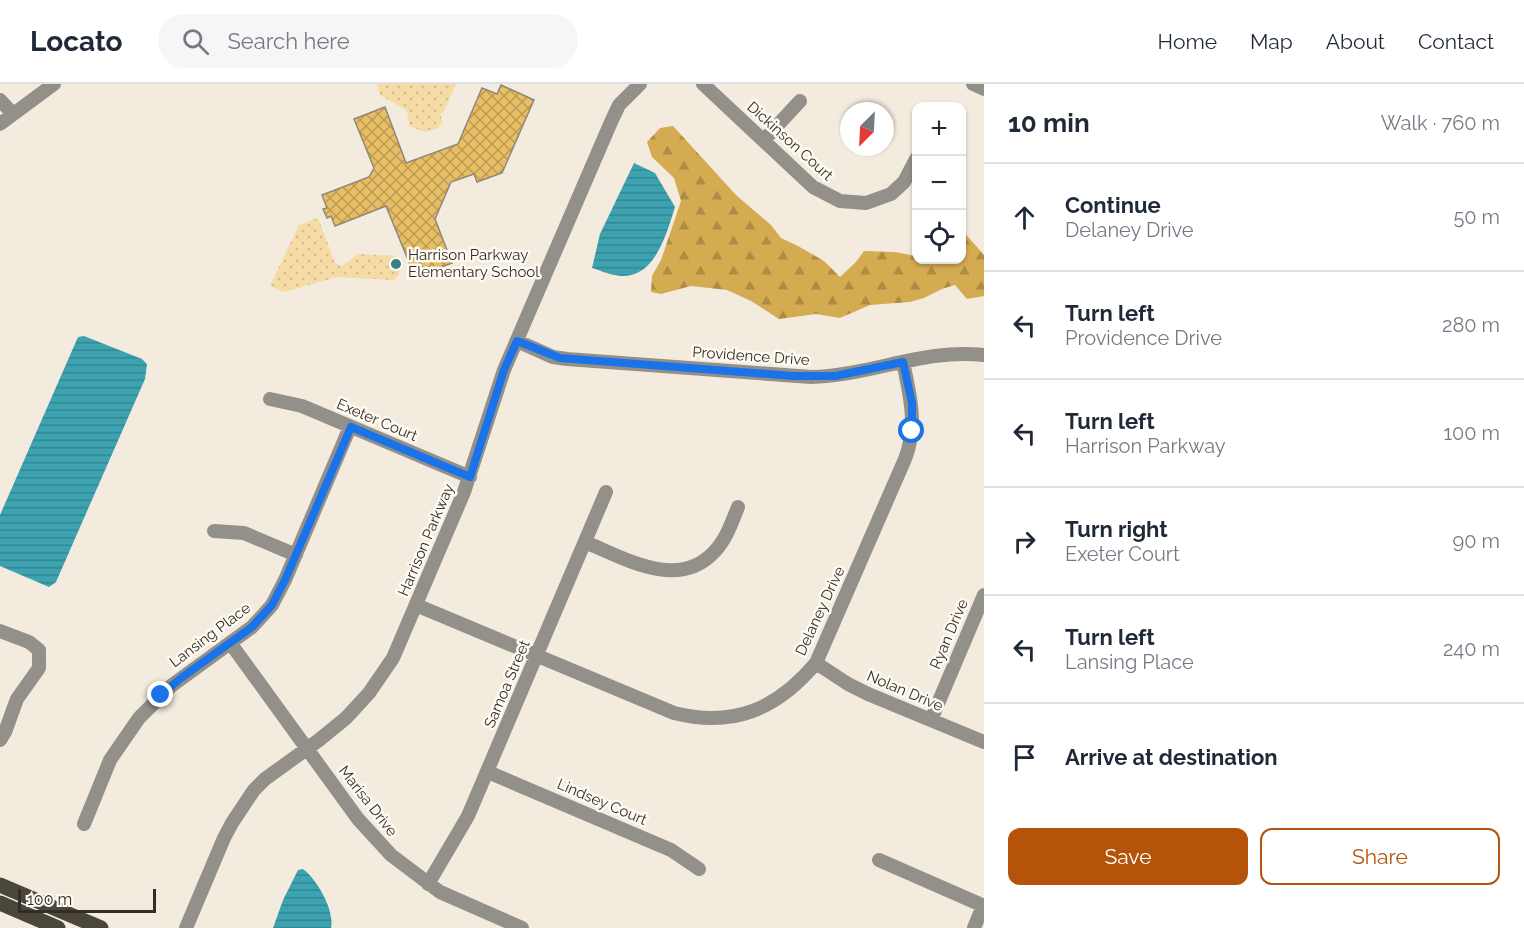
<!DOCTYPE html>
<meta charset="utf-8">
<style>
:root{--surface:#fff;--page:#f6f6f7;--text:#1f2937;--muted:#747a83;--line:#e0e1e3;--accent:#b45309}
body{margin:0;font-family:Raleway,sans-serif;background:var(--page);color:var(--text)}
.controls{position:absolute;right:18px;top:18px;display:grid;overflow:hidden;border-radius:12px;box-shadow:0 2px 4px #0004}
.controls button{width:54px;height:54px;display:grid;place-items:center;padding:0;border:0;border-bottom:2px solid var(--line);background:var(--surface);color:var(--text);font:30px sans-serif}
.compass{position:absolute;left:840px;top:18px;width:54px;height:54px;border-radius:50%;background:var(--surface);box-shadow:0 2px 4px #0004;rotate:204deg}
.scale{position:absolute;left:18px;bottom:15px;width:138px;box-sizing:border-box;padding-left:6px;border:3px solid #312e29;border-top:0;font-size:16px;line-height:21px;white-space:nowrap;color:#312e29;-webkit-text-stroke:4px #fefaf1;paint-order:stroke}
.stop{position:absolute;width:18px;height:18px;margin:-14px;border:4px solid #1a73e8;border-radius:50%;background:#fff}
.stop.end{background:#1a73e8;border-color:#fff;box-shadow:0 2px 6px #0008}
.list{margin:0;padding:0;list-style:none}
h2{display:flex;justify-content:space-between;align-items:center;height:78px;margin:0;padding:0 24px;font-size:26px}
h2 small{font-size:20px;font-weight:400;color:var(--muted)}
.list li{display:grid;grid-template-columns:39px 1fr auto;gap:18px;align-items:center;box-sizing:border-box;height:108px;padding:0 24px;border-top:2px solid var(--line)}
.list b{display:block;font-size:22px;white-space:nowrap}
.list p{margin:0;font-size:20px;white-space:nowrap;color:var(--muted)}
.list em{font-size:20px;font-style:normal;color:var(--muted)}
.actions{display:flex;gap:12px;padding:18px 24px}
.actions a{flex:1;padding:14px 0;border:2px solid var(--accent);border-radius:12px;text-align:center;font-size:21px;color:var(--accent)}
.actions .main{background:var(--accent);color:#fff}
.icon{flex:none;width:33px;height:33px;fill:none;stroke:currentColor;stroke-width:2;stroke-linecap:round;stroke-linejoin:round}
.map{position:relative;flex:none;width:984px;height:844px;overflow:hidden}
header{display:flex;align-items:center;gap:36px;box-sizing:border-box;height:84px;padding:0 30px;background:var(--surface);border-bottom:2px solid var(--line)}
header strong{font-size:28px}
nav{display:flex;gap:33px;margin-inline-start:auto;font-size:21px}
.search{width:420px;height:54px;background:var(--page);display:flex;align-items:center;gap:15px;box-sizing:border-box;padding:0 21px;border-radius:33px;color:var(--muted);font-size:22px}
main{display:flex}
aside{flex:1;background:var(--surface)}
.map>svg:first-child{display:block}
.green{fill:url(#green-dots)}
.forest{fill:url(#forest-firs)}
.water{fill:url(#water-rules)}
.building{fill:url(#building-cross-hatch);stroke:#8e887b;stroke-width:1.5}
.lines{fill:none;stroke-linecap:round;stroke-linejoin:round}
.minor{stroke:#93908a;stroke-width:14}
.major{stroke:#4b463c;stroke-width:15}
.route{stroke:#1a73e8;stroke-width:8}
.poi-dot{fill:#377e89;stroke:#fefaf1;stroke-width:2}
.labels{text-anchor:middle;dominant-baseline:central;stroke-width:5;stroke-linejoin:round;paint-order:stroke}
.street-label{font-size:15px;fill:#312e29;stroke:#fefaf1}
.poi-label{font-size:15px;fill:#312e29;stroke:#fefaf1;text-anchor:start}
</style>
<header>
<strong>Locato</strong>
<div class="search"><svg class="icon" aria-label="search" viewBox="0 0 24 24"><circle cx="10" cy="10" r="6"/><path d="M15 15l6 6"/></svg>Search here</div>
<nav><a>Home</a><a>Map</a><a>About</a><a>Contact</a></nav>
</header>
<main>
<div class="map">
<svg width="984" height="844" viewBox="0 0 984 844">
<defs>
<pattern id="green-dots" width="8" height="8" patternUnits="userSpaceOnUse" patternTransform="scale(1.5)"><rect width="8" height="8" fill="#f6dba5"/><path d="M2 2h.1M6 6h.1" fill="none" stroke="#d3bc8e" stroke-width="1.8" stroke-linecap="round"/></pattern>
<pattern id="forest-firs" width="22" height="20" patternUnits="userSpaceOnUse" patternTransform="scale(1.5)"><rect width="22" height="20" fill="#d5ab52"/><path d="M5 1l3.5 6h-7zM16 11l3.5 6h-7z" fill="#ad8c44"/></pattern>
<pattern id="water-rules" width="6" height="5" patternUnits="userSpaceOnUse" patternTransform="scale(1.5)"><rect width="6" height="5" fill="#3da3b1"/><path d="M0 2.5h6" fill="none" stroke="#348590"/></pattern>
<pattern id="building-cross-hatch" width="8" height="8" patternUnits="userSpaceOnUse" patternTransform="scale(1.5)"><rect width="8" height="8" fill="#e8be65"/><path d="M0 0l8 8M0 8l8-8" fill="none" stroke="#bd9b53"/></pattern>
</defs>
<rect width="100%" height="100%" fill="#f3ecde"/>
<path class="green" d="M376 0H456L444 28 440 30 443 39 439 41V44L424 48 410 42 407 32 409 31 405 25 381 12Z
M318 134 335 179 342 182 358 170 395 172 400 177 399 191 394 196 337 193 284 208 270 202 299 141Z"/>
<path class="forest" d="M673 42 737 112 771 141 781 154 798 162 824 177 840 193 855 179 864 167 895 168 916 172V176H962V146L984 171V212L967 215 955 201 942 205 924 214 910 218 870 221 840 234 816 230 779 235 751 217 727 206 691 202 661 210 651 208 652 192 661 176 681 117 674 94 652 73 647 58 660 44Z"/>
<path class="water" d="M634 79 655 89 675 123C666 151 654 199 615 191 607 190 599 186 592 184L600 150Z
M84 252 142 275 147 280 145 295 56 498 49 503 0 482V431L78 253Z
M303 785C317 795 335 827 331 844H273L283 816 298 786Z"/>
<path class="building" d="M501 1 534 16 502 89 477 98 474 90 451 98 435 135 452 179 415 193 386 122 335 142 331 132 327 134 323 125 327 124 322 111 369 93 374 84 354 35 385 23 406 79 458 60 482 4 497 10Z"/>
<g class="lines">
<path class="minor" d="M703 0 813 103 840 117 866 119 891 110 904 98 916 75
M973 0 984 5
M0 16 13 30
M0 40 54 0
M764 56 800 17
M517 257 553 273 567 275 811 293C869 292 925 264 984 271
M270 315 302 322 470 393
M214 447 244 449 296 471
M585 458C624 474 678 507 714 468 726 456 732 438 738 423
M416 521 674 629C734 644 777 625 816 579L905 375C918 342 910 311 903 278
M0 547 29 558 39 566V584L17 615 5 648 0 656
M231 560 358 735 391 771 440 808 522 844
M816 579 848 600 868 610 984 658
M931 636 984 511
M488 688 671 766 699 785
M84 740 110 676 139 634 171 602 252 543 272 521 285 496 350 343
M879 776 984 822
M428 800 468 732 606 408
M186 844 224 754 232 739 254 706 265 695 319 656 346 634 369 609 393 574 464 408 504 286 611 38 619 21 640 0
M974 844 983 822"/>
<path class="major" d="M0 801 101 844
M0 819 58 844"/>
</g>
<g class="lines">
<path class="route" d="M161 611 181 594 252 543 272 521 285 496 351 343 470 393 504 286 517 257 560 274 793 292H835L903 278 912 319V347"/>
</g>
<circle class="poi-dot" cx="396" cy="180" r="6"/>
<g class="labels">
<g class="street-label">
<text transform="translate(790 57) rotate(42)">Dickinson Court</text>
<text transform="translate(751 272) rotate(4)">Providence Drive</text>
<text transform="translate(377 336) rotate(23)">Exeter Court</text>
<text transform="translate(426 456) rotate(-67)">Harrison Parkway</text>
<text transform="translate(820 527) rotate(-65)">Delaney Drive</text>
<text transform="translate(949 550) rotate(-67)">Ryan Drive</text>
<text transform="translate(210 551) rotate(-37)">Lansing Place</text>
<text transform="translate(507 600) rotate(-67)">Samoa Street</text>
<text transform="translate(905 607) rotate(23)">Nolan Drive</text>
<text transform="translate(368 717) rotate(52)">Marisa Drive</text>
<text transform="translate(602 718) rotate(23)">Lindsey Court</text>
</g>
<g class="poi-label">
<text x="408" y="171">Harrison Parkway<tspan x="408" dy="17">Elementary School</tspan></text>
</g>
</g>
</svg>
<div class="controls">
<button>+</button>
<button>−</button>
<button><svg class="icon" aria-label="locate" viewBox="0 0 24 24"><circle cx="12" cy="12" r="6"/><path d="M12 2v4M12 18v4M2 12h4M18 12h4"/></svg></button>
</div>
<svg class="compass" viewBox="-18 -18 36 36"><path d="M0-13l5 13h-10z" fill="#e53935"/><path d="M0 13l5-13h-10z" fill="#747a83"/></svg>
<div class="scale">100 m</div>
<div class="stop" style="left:912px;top:347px"></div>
<div class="stop end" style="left:161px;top:611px"></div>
</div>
<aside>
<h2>10 min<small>Walk · 760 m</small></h2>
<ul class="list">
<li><svg class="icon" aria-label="ahead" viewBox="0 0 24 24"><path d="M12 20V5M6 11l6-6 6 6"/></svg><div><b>Continue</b><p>Delaney Drive</p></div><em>50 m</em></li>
<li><svg class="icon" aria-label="left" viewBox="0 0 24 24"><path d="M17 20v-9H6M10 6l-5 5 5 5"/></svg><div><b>Turn left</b><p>Providence Drive</p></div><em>280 m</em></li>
<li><svg class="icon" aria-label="left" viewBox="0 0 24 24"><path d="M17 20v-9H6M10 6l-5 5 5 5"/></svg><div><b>Turn left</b><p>Harrison Parkway</p></div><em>100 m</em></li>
<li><svg class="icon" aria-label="right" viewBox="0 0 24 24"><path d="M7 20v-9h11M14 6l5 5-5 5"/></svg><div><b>Turn right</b><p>Exeter Court</p></div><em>90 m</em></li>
<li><svg class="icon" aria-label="left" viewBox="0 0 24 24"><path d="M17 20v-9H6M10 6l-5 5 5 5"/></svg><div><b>Turn left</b><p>Lansing Place</p></div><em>240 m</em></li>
<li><svg class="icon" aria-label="arrive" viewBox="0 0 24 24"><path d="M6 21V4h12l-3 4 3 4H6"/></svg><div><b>Arrive at destination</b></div></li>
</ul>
<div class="actions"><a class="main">Save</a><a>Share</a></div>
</aside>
</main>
